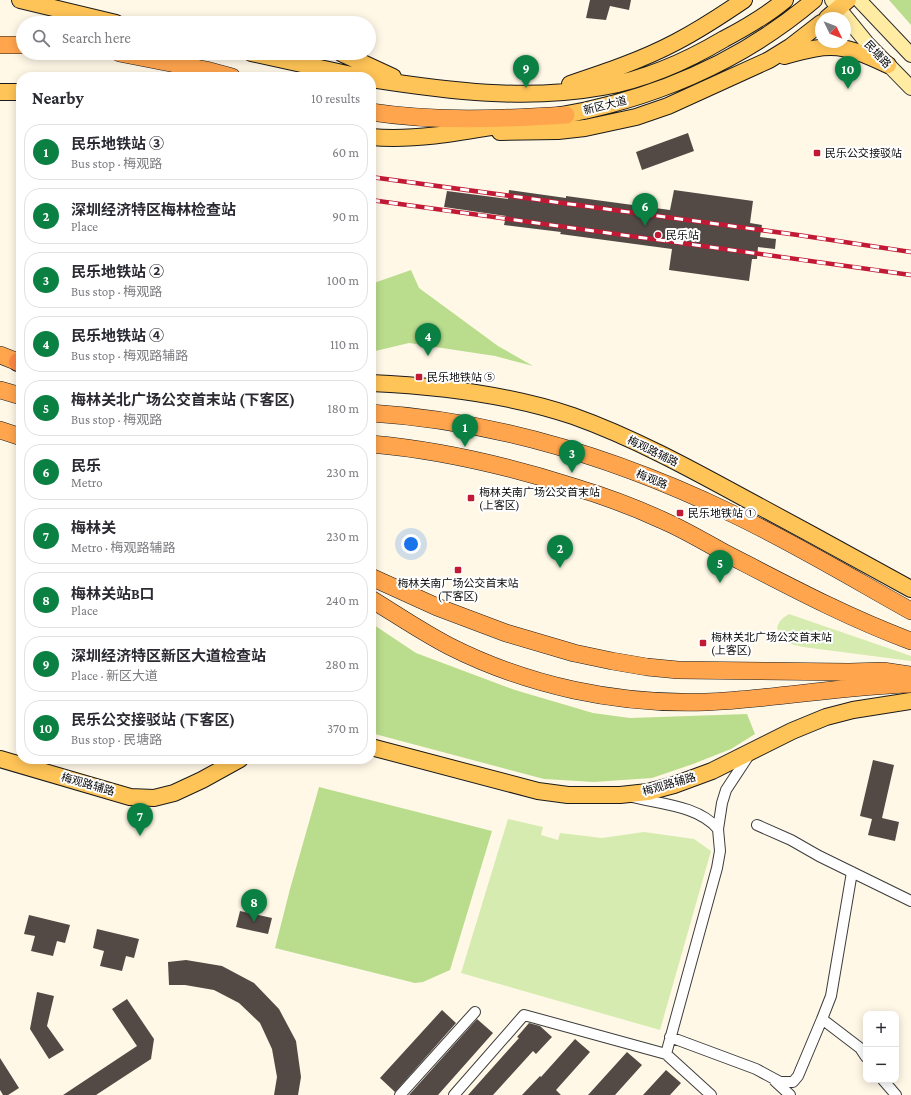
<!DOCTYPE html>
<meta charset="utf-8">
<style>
:root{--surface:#fff;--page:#f7f7f7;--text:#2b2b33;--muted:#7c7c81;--line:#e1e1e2;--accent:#0b8043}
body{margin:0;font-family:"Crimson Pro","Noto Sans SC",serif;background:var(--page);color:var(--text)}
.controls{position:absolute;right:12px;bottom:12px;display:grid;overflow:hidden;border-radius:8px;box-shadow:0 2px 10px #0003}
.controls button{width:36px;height:36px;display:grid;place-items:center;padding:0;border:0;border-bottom:1px solid var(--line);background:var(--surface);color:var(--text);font:20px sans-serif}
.compass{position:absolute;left:815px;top:12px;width:36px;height:36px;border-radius:50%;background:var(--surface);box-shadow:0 2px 10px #0003;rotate:133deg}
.you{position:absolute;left:411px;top:544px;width:14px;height:14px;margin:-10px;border:3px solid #fff;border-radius:50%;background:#1a73e8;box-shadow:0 0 0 6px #1a73e833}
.badge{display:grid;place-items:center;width:26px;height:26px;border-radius:50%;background:var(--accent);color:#fff;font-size:13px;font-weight:700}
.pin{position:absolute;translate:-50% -33px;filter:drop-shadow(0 1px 2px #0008)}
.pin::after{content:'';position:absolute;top:21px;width:14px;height:12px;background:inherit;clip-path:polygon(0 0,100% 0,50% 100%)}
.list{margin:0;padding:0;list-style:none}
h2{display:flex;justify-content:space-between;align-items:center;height:52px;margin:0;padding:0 16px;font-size:17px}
h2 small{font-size:13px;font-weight:400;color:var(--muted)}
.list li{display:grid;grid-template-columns:26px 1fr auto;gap:12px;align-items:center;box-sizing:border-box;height:56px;margin:0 8px 8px;padding:0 8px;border:1px solid var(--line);border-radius:16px}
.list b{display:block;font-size:15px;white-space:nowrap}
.list p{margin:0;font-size:13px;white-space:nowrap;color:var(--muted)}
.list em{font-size:13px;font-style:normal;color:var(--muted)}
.icon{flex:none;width:22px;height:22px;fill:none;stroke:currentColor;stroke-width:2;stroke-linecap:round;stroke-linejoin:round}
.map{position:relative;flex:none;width:911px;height:1095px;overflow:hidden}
.search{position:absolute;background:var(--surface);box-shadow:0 2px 10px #0003;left:16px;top:16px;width:360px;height:44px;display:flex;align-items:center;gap:10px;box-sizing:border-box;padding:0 14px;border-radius:22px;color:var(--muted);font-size:15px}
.panel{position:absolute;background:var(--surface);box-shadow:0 2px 10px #0003;left:16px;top:72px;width:360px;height:692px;border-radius:16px}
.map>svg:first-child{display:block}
.green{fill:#d5ebaf}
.forest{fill:#badd8d}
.building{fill:#534a46}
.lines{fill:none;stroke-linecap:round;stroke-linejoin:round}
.minor-casing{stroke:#3d3d3d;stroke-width:12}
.secondary-casing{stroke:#2c2c2c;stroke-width:16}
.primary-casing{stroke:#1b1b1b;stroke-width:18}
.trunk-casing{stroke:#1b1b1b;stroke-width:18}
.motorway-casing{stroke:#1b1b1b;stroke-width:20}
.minor{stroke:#fff;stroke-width:10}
.secondary{stroke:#ffeba2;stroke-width:14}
.primary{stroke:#ffc457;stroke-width:16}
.trunk{stroke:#ffa54e;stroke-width:17}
.motorway{stroke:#ff8645;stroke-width:18}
.rail-casing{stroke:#c21a34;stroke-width:4.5}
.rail{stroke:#fff;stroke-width:3;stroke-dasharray:9;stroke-linecap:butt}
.poi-dot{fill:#c21a34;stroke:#fff;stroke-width:1.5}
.labels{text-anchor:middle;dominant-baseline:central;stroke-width:4;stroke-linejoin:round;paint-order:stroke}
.street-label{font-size:11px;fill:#0a0a0a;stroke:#fff}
.poi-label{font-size:11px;fill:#0a0a0a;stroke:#fff;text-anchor:start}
</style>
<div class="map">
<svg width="911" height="1095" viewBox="0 0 911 1095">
<rect width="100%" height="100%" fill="#fff8e7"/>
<path class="green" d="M789 614 911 656V661L803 647 791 644 782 637 777 628C779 621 782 618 789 614Z
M508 819 543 827 541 835 558 840 560 833 602 838 644 832 694 839 711 851 660 1030 461 973Z"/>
<path class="forest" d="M889 0H911V25Z
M411 270 419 288 498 346 533 366 495 356 409 343 371 352V284Z
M371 623 416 653 515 690 593 713 630 718 747 714 755 734 731 749 693 764 652 778 594 782 544 779 371 733Z
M319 787 492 831 450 970 423 982 415 983 275 948 290 889Z"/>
<path class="building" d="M590 0H631L629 10 610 6 606 20 586 18Z
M688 133 694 151 642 170 636 152Z
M509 190 566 198V196L670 210 674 190 753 201 750 223 762 225 760 237 776 239 775 249 758 247 757 259H752L749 281 669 270 672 249 560 234 561 232 504 225 506 216 444 207 447 191 508 199Z
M873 760 894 765 882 818 899 822 895 841 868 835 872 819 860 816Z
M240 911 272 918 268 934 236 927Z
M29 915 70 925 65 943 57 941 53 956 31 951 35 936 24 934Z
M97 929 139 939 134 958 126 956 122 971 100 966 104 951 93 948Z
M186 960 222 966 254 983 279 1009 296 1041 301 1077 298 1095H274L277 1077 272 1049 260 1023 239 1003 214 990 185 985H169L168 962Z
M37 992 54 996 47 1026 64 1050 49 1059 30 1029Z
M127 999 154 1039 151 1059 96 1095H63L137 1046 112 1009Z
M442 1010 456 1023 395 1092 380 1078Z
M477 1019 493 1033 438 1095H409Z
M529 1023 540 1026 552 1037 536 1054 533 1051 493 1095H468L519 1038 517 1037Z
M575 1039 590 1052 556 1090 561 1095H522L540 1076 541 1077Z
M627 1052 642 1065 615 1095H588Z
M0 1058 19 1088 8 1095H3L0 1090Z
M666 1070 681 1083 670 1095H643Z"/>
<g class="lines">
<defs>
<path id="minor" d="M632 797C661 804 699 806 718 829
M757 825 791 840 819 856 911 901
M822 1019 831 996 852 872
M670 1037 756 1069 780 1082H793L798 1076 822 1019 860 1048 866 1057
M666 1054 717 868 720 851 718 829 722 803 726 790 749 755
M883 1080 896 1095
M775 1081 790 1095
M400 1095 475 1012
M454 1095 524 1015 666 1054 711 1095"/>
<path id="secondary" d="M832 0 867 43 911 88
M859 0 911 55"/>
<path id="primary" d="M20 0 116 23
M827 18 848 0
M251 53 361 77
M341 53 393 77
M784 56C833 42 843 44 888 65
M371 79C448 91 526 101 603 87 646 79 687 61 724 39 745 28 767 15 785 0
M570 84C606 72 642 60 676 42 699 30 722 15 744 0
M0 92H21
M552 117C649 101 740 63 814 0
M500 132 558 131 585 128 636 117 668 106 769 60 790 47 821 23
M371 137C419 141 467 131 514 123
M371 383C439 386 508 394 573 416 632 437 689 468 744 498 800 528 855 558 911 589
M371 747 538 791 568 795H620L648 792 674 785 712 771 792 731 826 717 853 710 911 701
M0 759 130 797 154 798 174 793 202 780 240 759"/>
<path id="trunk" d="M0 45H23
M119 53 206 70 232 77
M371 112C436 122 501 119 566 115
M0 355 18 362
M0 390 21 396
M371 413C497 421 619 459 733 514 794 543 852 578 911 611
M0 430 21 437
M371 444C440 450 508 466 574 487 604 496 634 507 662 520 683 529 703 541 723 552 785 584 846 617 911 641
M371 577 437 607 506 633 574 653 612 661 647 667 678 670 849 672 883 671 911 675
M371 599C397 615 422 632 449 646 528 686 618 705 706 702 775 699 842 686 911 684"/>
<path id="motorway" d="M18 362 21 363"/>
</defs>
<use href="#minor" class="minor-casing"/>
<use href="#secondary" class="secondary-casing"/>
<use href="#primary" class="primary-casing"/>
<use href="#trunk" class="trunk-casing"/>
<use href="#motorway" class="motorway-casing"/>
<use href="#minor" class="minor"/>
<use href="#secondary" class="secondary"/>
<use href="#primary" class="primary"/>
<use href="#trunk" class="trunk"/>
<use href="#motorway" class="motorway"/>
<defs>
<path id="rail" d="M371 177 798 235 911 252
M371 200 911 275"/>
</defs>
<use href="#rail" class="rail-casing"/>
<use href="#rail" class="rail"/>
</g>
<g class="poi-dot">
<rect x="813" y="149" width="8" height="8" rx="2"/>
<circle cx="658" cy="235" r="4"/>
<rect x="415" y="373" width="8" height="8" rx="2"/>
<rect x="467" y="494" width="8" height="8" rx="2"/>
<rect x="676" y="509" width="8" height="8" rx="2"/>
<rect x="454" y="566" width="8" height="8" rx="2"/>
<rect x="699" y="639" width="8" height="8" rx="2"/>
</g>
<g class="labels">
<g class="street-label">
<text transform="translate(878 54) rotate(47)">民塘路</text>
<text transform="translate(605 105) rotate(-14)">新区大道</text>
<text transform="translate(653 451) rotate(26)">梅观路辅路</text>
<text transform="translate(652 479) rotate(22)">梅观路</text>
<text transform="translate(88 784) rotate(16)">梅观路辅路</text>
<text transform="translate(669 784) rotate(-16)">梅观路辅路</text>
</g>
<g class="poi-label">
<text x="825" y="153">民乐公交接驳站</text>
<text x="666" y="235">民乐站</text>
<text x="427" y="377">民乐地铁站 ⑤</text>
<text x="479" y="492">梅林关南广场公交首末站<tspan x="479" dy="13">(上客区)</tspan></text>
<text x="688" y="513">民乐地铁站 ①</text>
<text x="458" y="583" text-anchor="middle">梅林关南广场公交首末站<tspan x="458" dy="13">(下客区)</tspan></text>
<text x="711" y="637">梅林关北广场公交首末站<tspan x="711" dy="13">(上客区)</tspan></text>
</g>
</g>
</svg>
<div class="controls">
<button>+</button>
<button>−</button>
</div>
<svg class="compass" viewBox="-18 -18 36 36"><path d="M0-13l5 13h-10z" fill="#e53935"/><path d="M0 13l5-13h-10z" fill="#7c7c81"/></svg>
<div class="you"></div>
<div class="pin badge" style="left:465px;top:447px">1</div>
<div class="pin badge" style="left:560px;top:568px">2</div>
<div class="pin badge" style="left:572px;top:473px">3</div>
<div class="pin badge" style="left:428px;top:356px">4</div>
<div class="pin badge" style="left:720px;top:583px">5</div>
<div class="pin badge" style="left:645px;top:226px">6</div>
<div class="pin badge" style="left:140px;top:836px">7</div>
<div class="pin badge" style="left:254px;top:922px">8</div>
<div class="pin badge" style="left:526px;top:88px">9</div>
<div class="pin badge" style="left:848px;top:89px">10</div>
<div class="search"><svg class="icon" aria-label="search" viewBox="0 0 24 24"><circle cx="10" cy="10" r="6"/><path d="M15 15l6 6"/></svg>Search here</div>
<section class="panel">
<h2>Nearby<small>10 results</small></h2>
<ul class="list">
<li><span class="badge">1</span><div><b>民乐地铁站 ③</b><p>Bus stop · 梅观路</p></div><em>60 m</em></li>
<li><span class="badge">2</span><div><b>深圳经济特区梅林检查站</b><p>Place</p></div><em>90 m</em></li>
<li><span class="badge">3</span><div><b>民乐地铁站 ②</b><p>Bus stop · 梅观路</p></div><em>100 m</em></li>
<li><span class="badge">4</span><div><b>民乐地铁站 ④</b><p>Bus stop · 梅观路辅路</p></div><em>110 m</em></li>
<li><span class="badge">5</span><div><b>梅林关北广场公交首末站 (下客区)</b><p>Bus stop · 梅观路</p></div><em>180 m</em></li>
<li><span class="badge">6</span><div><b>民乐</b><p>Metro</p></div><em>230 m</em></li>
<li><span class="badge">7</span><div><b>梅林关</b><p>Metro · 梅观路辅路</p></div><em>230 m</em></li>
<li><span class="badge">8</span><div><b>梅林关站B口</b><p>Place</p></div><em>240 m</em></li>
<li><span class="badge">9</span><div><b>深圳经济特区新区大道检查站</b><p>Place · 新区大道</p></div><em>280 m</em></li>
<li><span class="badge">10</span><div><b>民乐公交接驳站 (下客区)</b><p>Bus stop · 民塘路</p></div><em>370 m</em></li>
</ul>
</section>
</div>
